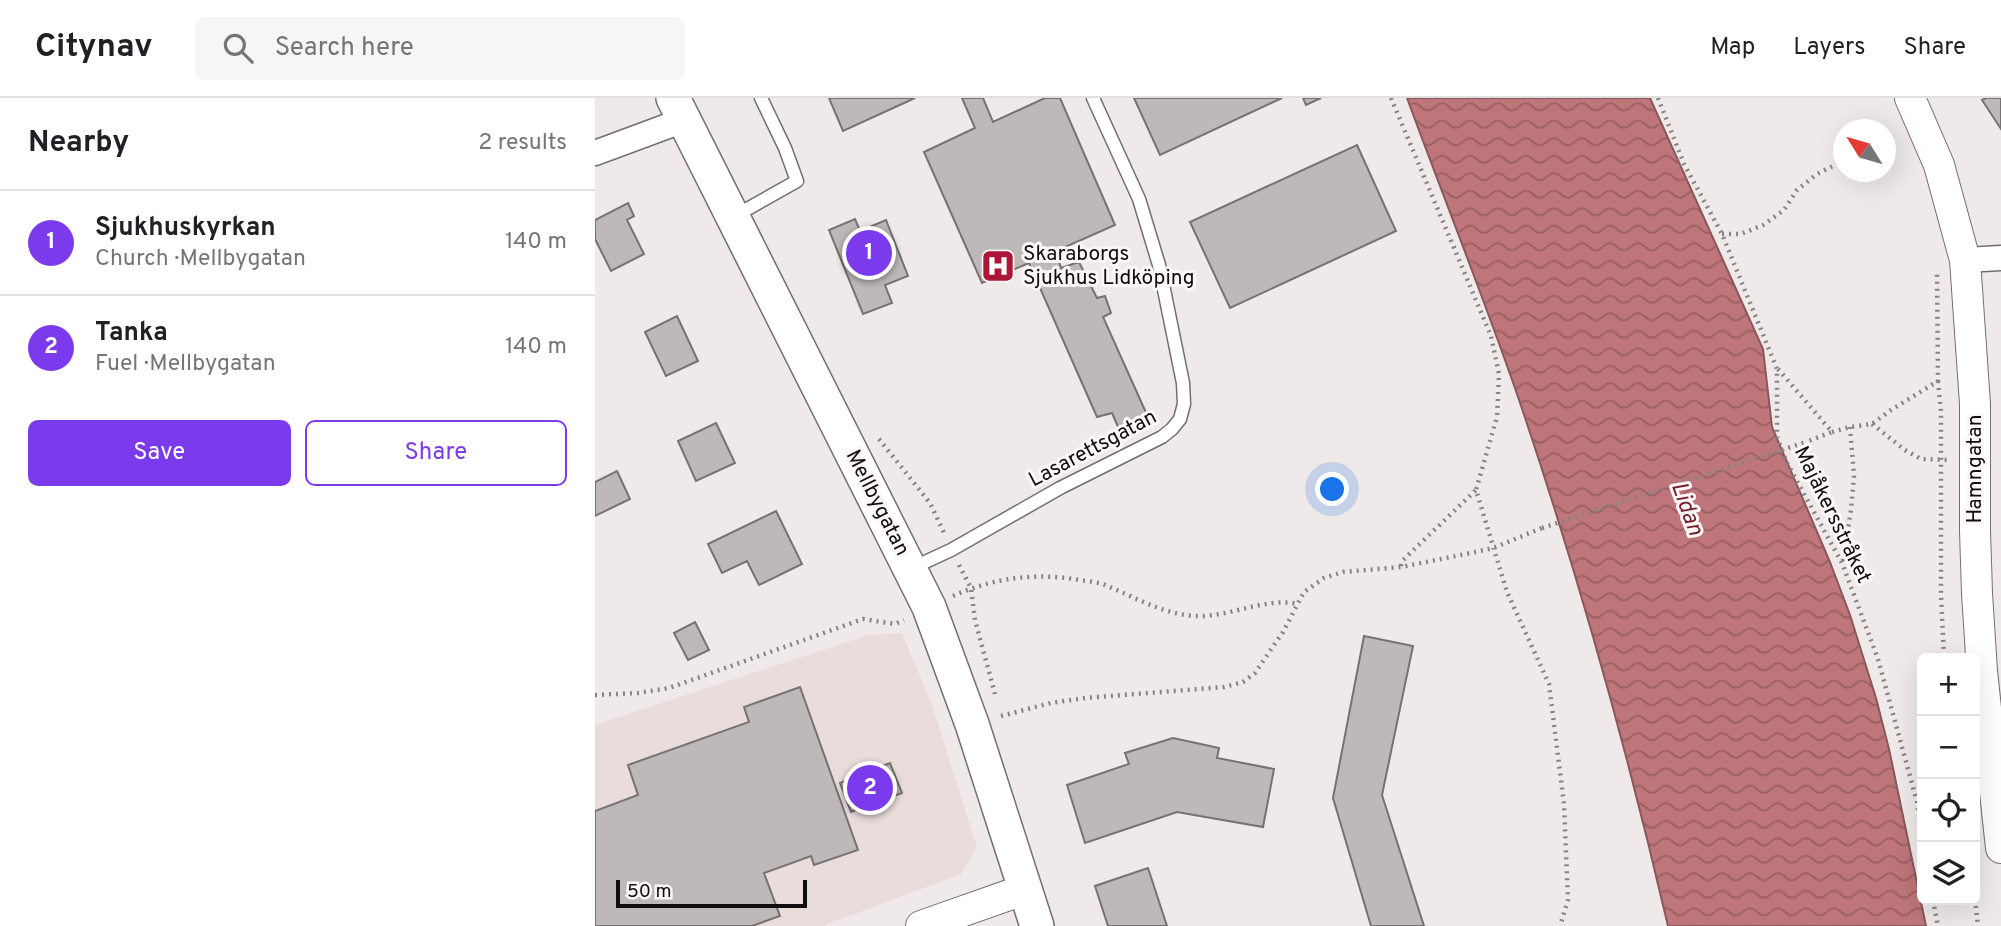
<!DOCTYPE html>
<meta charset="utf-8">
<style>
:root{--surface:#fff;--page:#f6f6f6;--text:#202124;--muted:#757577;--line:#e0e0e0;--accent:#7c3aed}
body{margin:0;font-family:Overpass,sans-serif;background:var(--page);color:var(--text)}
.controls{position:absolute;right:21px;bottom:21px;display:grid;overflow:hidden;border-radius:10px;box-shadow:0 7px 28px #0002}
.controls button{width:63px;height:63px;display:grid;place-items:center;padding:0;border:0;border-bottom:2px solid var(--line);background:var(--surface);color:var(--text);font:35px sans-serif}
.compass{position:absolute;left:1238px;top:21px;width:63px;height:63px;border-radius:50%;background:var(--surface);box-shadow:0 7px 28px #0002;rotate:307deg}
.scale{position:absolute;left:21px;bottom:18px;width:191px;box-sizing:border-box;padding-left:7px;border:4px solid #100e0e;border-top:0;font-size:19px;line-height:24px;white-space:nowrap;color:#100e0e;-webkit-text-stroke:5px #fcf6f7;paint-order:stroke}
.you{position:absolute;left:738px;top:392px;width:24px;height:24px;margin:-18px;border:5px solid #fff;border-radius:50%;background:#1a73e8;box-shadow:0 0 0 10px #1a73e833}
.badge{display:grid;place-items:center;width:46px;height:46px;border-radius:50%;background:var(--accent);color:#fff;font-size:23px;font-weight:700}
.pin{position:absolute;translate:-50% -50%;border:4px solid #fff;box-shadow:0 2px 7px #0006}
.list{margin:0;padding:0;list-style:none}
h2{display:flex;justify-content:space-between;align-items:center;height:91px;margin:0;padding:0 28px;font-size:30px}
h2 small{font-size:23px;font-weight:400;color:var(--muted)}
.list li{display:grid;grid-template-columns:46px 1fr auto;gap:21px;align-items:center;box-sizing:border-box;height:105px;padding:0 28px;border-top:2px solid var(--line)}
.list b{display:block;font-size:26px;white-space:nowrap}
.list p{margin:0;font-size:23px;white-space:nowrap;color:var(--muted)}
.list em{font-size:23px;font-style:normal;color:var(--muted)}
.actions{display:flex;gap:14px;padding:21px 28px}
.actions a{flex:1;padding:16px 0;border:2px solid var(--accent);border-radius:10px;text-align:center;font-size:24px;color:var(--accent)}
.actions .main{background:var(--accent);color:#fff}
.icon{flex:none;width:38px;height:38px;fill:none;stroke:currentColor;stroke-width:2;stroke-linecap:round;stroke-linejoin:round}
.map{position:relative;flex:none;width:1406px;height:828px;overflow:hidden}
header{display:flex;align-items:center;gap:42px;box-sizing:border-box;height:98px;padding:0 35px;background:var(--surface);border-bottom:2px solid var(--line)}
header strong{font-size:33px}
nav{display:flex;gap:38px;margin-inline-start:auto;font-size:24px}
.search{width:490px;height:63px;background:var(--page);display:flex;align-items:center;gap:18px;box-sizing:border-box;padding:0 24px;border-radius:10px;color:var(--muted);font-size:26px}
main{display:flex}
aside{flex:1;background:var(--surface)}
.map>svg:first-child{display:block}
.built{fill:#ebdcdc}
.water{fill:url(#water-waves);stroke:#8a575a;stroke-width:2}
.building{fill:#beb9b9;stroke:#777272;stroke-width:2}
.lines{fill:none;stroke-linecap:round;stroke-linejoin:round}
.service-casing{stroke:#746f6f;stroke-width:15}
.minor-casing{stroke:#746f6f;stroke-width:27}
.tertiary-casing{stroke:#746f6f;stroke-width:32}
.secondary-casing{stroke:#746f6f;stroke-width:36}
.path{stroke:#888383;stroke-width:4.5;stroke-dasharray:2 5;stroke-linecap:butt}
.service{stroke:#fff;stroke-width:12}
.minor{stroke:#fff;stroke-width:24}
.tertiary{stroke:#fff;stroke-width:30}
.secondary{stroke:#fff;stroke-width:33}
.path-bridge{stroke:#888383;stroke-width:4.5;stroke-dasharray:2 5;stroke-linecap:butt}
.labels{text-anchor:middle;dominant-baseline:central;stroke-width:6;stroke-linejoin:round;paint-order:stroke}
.poi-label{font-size:21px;fill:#100e0e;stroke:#fcf6f7;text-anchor:start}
.street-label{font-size:21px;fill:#100e0e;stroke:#fcf6f7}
.water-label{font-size:23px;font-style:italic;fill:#731c2a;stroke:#fcf6f7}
</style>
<header>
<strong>Citynav</strong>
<div class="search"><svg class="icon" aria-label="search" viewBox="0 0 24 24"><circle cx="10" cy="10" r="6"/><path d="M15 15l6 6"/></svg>Search here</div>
<nav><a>Map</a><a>Layers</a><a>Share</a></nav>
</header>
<main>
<aside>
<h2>Nearby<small>2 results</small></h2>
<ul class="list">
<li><span class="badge">1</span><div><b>Sjukhuskyrkan</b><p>Church · Mellbygatan</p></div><em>140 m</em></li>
<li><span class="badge">2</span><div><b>Tanka</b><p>Fuel · Mellbygatan</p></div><em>140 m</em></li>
</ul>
<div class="actions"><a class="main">Save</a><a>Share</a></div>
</aside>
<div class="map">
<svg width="1406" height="828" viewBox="0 0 1406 828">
<defs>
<pattern id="water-waves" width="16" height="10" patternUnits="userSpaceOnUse" patternTransform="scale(1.75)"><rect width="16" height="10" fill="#be767a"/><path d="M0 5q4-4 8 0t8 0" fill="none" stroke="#995f62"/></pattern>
</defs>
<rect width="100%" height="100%" fill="#efe9e9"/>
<path class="built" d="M307 535 337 607 382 749 366 776 228 828H0V627L273 537Z"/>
<path class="water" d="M812 0H1055L1168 251 1177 329 1235 464 1255 517 1281 600 1294 651 1331 828H1073C1031 647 981 469 921 293 887 195 848 98 812 0Z"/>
<path class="building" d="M234 0H320L248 33Z
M367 0H388L398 24 450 0H465L520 127 461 153 466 170 484 164 502 200 510 198 516 215 508 219 553 319 524 331 517 315 502 319 434 165 387 185 329 54 380 30Z
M539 0H687L565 57Z
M708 0H726L711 7Z
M1391 0H1406V31L1387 2Z
M762 47 801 133 635 210 595 124Z
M33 105 39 118 32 122 49 156 16 173 0 141V122Z
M260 121 265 133 291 122 313 178 290 187 297 205 268 216 234 132Z
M82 218 103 263 71 278 50 234Z
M121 325 140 365 101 383 83 343Z
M22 373 35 401 0 418V384Z
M181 413 207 466 164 487 152 463 127 475 113 446Z
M100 524 114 552 93 562 79 535Z
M769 538 818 548 787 697 829 828H776L738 700Z
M205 589 263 752 219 767 216 758 169 775 185 818 157 828H0V713L43 697 33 667 154 624 149 609Z
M578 640 624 650 622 660 679 671 668 729 582 714 490 745 472 687 534 666 530 655Z
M295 665 307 695 256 714 245 685Z
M553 770 572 828H513L500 788Z"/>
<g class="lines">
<defs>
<path id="service" d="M138 119 202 83 190 50 166 0
M315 471 356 452 465 390 567 339 577 331 585 321 589 306 588 285 564 167 544 101 498 0"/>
<path id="minor" d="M0 55 89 22
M1370 162 1406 160"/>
<path id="tertiary" d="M1315 0 1344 67 1370 162 1380 306V433L1382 495 1387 573 1406 750
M326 828 431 791"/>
<path id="secondary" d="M78 0 334 509 377 626 442 828"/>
</defs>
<use href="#service" class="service-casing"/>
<use href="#minor" class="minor-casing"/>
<use href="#tertiary" class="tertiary-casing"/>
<use href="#secondary" class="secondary-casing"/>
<path class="path" d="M796 0 896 238 904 276 902 319 881 392 912 494 954 586 969 706 973 802 965 828
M1063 0 1089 66 1127 136 1182 271V339L1192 365 1247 465 1283 561 1322 704 1327 738
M1127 136H1146L1168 127 1189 112 1202 92 1222 76 1248 63
M1183 271 1237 334 1211 344
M1343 283 1346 314V495L1349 560
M1277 326 1310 352 1326 361 1354 362
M1237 334 1255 329 1277 326 1296 312 1343 283 1342 176
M284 341 335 405 350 437
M1248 463 1256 412 1259 378 1255 329
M364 467 376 490 380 522 400 596
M806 468 807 463 881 392
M358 498C398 480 441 474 484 482 493 483 502 484 510 487 540 499 569 517 602 518 636 519 669 499 703 506
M0 597 43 595 74 590 268 521 300 526 309 522
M406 618 456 605 490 600 629 589 648 584 660 575 688 534 709 494 729 480 748 474 806 469 871 456 898 450 947 430
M1380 801 1383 828
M1338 802 1343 828"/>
<use href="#service" class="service"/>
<use href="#minor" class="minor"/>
<use href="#tertiary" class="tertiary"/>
<use href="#secondary" class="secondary"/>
<path class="path-bridge" d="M947 430 1211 344"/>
</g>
<defs>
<symbol id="hospital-square" viewBox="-11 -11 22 22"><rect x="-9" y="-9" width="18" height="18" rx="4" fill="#ac1638" stroke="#fcf6f7"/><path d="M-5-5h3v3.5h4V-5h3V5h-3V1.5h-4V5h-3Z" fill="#fff"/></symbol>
</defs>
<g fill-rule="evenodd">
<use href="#hospital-square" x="384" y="149" width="38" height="38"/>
</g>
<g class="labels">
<g class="poi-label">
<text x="428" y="156">Skaraborgs<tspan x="428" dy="24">Sjukhus Lidköping</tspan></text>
</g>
<g class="street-label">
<text transform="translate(498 351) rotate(-28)">Lasarettsgatan</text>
<text transform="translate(1380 371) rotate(-90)">Hamngatan</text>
<text transform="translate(282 405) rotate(63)">Mellbygatan</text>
<text transform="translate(1237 417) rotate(64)">Majåkersstråket</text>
</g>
<g class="water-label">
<text transform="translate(1091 411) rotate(70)">Lidan</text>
</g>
</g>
</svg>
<div class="controls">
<button>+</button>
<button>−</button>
<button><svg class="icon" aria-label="locate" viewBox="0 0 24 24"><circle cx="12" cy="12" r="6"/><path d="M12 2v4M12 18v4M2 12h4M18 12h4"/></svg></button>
<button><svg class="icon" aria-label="layers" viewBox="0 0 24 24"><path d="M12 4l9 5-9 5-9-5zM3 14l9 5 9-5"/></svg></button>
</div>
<svg class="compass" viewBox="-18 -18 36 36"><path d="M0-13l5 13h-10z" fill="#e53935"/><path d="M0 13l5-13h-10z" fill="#757577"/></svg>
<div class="scale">50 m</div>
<div class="you"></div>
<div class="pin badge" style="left:274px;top:155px">1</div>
<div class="pin badge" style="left:275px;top:690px">2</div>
</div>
</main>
